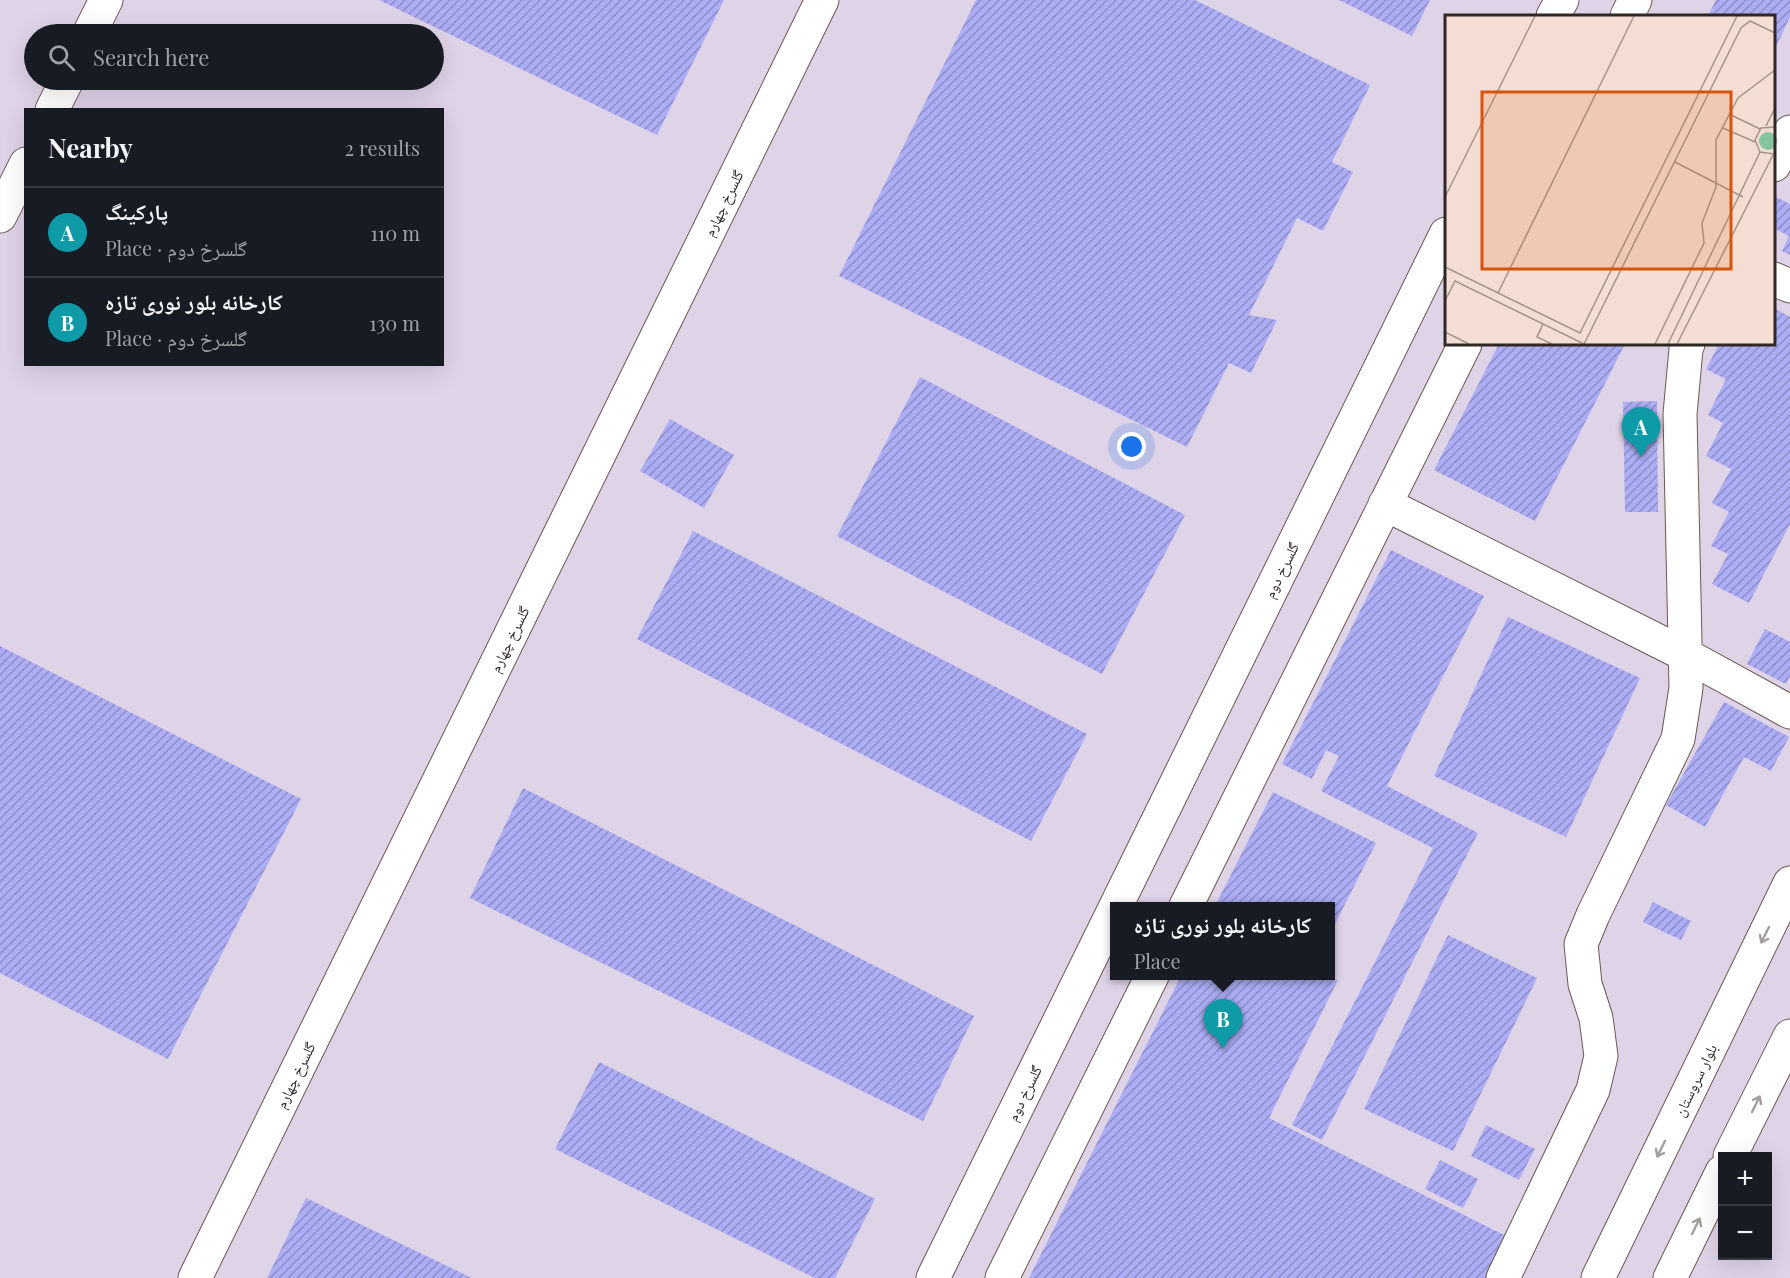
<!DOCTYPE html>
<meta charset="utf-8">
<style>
:root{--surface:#171b24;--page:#20242c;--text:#f1f3f6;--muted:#9ea1a6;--line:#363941;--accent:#d095ba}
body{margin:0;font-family:"Playfair Display","Noto Naskh Arabic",serif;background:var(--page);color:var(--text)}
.controls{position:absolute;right:18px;bottom:18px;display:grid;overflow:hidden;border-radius:0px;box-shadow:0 6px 24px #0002}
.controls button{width:54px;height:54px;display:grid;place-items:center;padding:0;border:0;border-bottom:2px solid var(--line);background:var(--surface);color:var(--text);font:30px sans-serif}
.you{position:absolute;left:1132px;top:447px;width:21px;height:21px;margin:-15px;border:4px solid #fff;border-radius:50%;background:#1a73e8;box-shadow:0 0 0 9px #1a73e833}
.badge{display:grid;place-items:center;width:39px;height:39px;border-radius:50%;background:var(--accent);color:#fff;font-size:20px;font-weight:700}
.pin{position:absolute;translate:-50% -50px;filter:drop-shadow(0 2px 3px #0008)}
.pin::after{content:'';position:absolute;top:32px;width:21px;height:18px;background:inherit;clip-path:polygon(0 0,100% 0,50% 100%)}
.popup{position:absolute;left:1110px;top:902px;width:225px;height:78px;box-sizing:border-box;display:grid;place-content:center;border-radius:0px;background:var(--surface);filter:drop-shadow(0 2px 4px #0005);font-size:20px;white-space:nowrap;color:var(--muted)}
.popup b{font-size:22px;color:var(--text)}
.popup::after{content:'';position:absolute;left:50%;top:100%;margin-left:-12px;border:12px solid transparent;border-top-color:var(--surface)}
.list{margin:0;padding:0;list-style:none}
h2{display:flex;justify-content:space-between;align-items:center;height:78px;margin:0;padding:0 24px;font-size:26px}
h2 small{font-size:20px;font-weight:400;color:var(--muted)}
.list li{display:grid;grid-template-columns:39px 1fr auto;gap:18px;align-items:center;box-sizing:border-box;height:90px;padding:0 24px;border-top:2px solid var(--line)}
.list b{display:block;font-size:22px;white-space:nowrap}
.list p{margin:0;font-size:20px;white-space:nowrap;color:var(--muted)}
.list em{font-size:20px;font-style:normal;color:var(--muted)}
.icon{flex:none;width:33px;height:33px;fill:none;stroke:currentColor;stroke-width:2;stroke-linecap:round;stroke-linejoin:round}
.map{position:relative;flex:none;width:1790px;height:1278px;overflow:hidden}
.search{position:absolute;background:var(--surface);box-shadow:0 6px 24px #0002;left:24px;top:24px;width:420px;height:66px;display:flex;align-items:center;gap:15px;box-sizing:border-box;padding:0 21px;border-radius:33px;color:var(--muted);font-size:22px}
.panel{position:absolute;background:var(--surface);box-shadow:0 6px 24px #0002;left:24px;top:108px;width:420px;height:258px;border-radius:0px}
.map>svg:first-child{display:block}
.industrial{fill:#dfd3e8;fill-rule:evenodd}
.building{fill:url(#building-hatch)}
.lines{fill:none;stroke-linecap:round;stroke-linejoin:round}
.minor-casing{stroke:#6b584f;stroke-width:35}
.minor{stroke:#fff;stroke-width:33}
.oneway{stroke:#a19e9c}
.labels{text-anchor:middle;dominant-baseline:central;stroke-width:4.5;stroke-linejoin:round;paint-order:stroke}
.street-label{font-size:15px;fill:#2f2723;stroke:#fff}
.inset-road{fill:none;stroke:#a5948c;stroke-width:1.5}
.view{fill:#d6540e;fill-opacity:0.15;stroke:#d6540e;stroke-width:3}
.inset-edge{fill:none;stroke:#2f2723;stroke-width:3}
</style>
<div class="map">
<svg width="1790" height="1278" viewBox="0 0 1790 1278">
<defs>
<pattern id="building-hatch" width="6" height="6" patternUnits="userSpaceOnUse" patternTransform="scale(1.5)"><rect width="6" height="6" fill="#acadf5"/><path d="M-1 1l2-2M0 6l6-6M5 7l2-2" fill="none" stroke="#8c8dc6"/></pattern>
</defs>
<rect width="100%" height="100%" fill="#f4ddd2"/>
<path class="industrial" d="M0 0H1790V1278H0ZM1446 16H1774V344H1446ZM34 34H434V80H34ZM26 110H442V364H26ZM1115 906H1331V976H1115ZM1722 1156H1768V1256H1722Z"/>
<path class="building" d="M379 0H724L657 135Z
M976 0H1195L1370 85 1332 162 1353 172 1323 231 1297 218 1249 315 1277 320 1251 373 1229 363 1187 447 839 276Z
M1339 0H1430L1412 36Z
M1716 0H1790V17L1774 51V16H1708Z
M1774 196 1790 204V255L1782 251 1789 236 1774 228Z
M1774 308 1790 317V524L1749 603 1712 584 1728 554 1711 546 1729 512 1712 503 1731 469 1706 456 1723 423 1708 415 1726 379 1706 369 1719 344H1774Z
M1499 344H1625L1535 521 1434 470Z
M920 377 1185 515 1102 674 837 536Z
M1657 401 1658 512H1625L1623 402Z
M670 419 734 455 704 508 640 471Z
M693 531 1087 734 1031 841 637 639Z
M1391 550 1484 596 1387 786 1478 833 1322 1140 1292 1125 1433 848 1321 791 1339 756 1326 750 1312 779 1282 764Z
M1508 617 1640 678 1566 837 1434 776Z
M1765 629 1790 642V676L1786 684 1747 664Z
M0 646 301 799 168 1059 0 973Z
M1724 702 1789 737 1771 771 1744 757 1705 827 1666 805Z
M523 788 974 1016 923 1121 470 898Z
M1273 792 1376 843 1331 932V906H1215Z
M1653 902 1691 921 1681 940 1643 922Z
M1448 935 1537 978 1453 1151 1364 1109Z
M1181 976H1327L1338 980 1269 1118 1510 1238 1490 1278H1029Z
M599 1062 875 1199 835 1278H815L555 1149Z
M1486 1125 1535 1149 1519 1180 1471 1156Z
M1440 1160 1478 1179 1463 1208 1425 1189Z
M306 1198 472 1278H267Z"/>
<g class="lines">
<defs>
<path id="minor" d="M1553 16 1562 0
M1627 16 1635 0
M89 34 106 0
M52 110 67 80
M1774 165 1790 132
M0 216 26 164
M1774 279 1790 286
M1385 504 1684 654 1790 712
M1116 906 1446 234
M1186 906 1465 344
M1730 1156 1790 1036
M195 1278 822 0
M933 1278 1115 908
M1002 1278 1152 976
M1503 1278 1593 1090 1601 1056 1596 1018 1585 984 1581 944 1593 915 1678 739 1686 688 1680 414 1686 349 1688 344
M1598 1278 1790 883
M1670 1278 1722 1172"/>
</defs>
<use href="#minor" class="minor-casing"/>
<use href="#minor" class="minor"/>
</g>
<defs><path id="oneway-shaft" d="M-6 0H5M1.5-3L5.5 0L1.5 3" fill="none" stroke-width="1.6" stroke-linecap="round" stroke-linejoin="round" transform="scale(1.5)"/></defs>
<g class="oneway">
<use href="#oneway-shaft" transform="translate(1765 935) rotate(116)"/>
<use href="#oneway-shaft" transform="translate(1756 1104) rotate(-64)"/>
<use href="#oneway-shaft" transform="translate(1661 1149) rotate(116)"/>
<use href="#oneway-shaft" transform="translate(1696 1226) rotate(-64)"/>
</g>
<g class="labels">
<g class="street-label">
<text transform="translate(723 203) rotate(-64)">گلسرخ چهارم</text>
<text transform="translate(1281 570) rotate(-64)">گلسرخ دوم</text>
<text transform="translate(509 639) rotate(-64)">گلسرخ چهارم</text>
<text transform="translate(295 1075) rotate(-64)">گلسرخ چهارم</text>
<text transform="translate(1695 1080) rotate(-64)">بلوار سروستان</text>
<text transform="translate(1024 1093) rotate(-64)">گلسرخ دوم</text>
</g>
</g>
<g transform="translate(1445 15)">
<rect width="330" height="330" fill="#f4ddd2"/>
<path d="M314 126a9 9 0 1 1 18 0a9 9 0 1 1-18 0Z" fill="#85c59e"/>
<path class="inset-road" d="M284 99 315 114M321 111 330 93M278 113 310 127M329 139 315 137 310 125 316 113 330 112M230 147 298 182M0 182 90 1M0 252 135 318 292 1M53 278 189 1M0 286 10 266 139 329M98 309 92 322 107 329M0 317 24 329M139 329 296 13 305 6 330 18M210 329 259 228 257 208 271 172V125L293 83 330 55M223 329 315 137M232 329 328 140"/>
<path class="view" d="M37 77H286V254H37Z"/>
<rect width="330" height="330" class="inset-edge"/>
</g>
</svg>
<div class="controls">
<button>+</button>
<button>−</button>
</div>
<div class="you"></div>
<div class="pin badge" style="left:1641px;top:457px;background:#0f9aa8">A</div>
<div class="pin badge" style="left:1223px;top:1049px;background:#0f9aa8">B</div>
<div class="popup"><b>کارخانه بلور نوری تازه</b>Place</div>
<div class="search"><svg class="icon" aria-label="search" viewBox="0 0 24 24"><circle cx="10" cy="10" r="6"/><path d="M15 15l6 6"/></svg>Search here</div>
<section class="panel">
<h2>Nearby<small>2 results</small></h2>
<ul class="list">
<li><span class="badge" style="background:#0f9aa8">A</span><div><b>پارکینگ</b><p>Place · گلسرخ دوم</p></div><em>110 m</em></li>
<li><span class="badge" style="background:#0f9aa8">B</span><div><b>کارخانه بلور نوری تازه</b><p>Place · گلسرخ دوم</p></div><em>130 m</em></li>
</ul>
</section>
</div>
